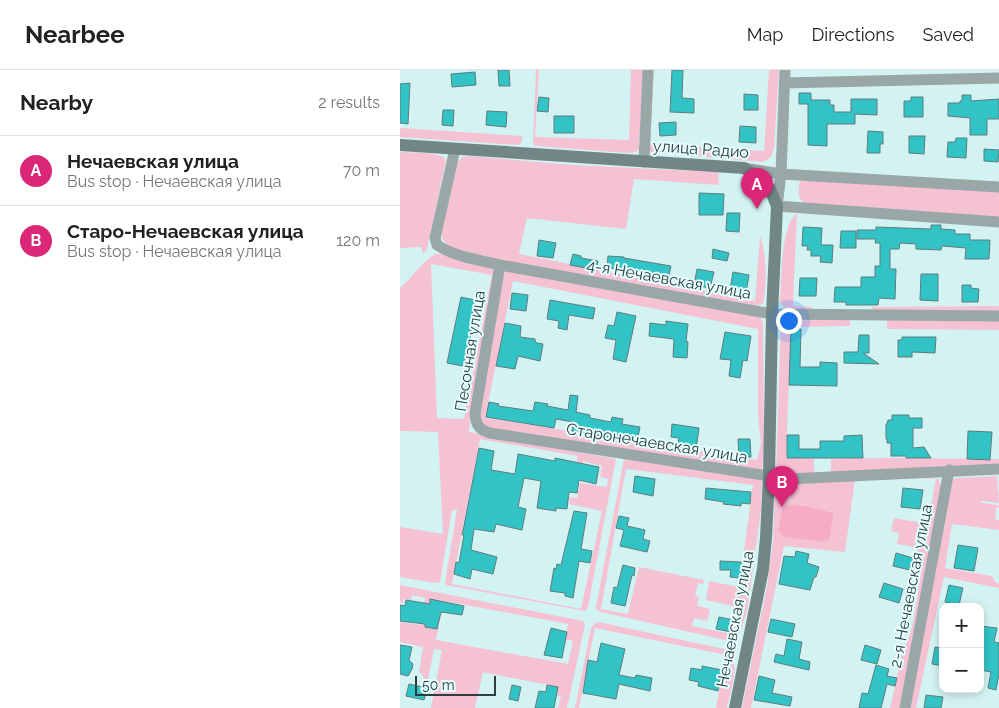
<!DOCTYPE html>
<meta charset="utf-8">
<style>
:root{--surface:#fff;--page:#f6f6f6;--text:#202124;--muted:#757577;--line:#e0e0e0;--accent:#db2777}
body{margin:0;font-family:Raleway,sans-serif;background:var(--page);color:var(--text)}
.controls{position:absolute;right:15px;bottom:15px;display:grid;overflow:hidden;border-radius:10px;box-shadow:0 2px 8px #0003}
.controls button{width:45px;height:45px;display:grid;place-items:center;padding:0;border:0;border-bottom:1px solid var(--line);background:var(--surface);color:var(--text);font:25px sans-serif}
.scale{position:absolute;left:15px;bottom:12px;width:81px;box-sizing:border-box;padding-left:5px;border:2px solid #2f3b3c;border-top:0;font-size:14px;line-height:18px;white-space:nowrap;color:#2f3b3c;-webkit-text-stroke:4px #e5ffff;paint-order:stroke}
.you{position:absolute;left:388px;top:250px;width:18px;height:18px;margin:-12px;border:4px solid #fff;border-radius:50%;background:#1a73e8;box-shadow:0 0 0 8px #1a73e833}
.badge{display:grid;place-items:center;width:32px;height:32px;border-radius:50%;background:var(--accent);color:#fff;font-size:16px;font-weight:700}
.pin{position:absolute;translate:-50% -41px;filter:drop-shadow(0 1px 2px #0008)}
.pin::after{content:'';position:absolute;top:26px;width:18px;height:15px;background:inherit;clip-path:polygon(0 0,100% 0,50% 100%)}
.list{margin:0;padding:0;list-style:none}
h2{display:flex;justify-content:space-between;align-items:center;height:65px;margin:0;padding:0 20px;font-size:21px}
h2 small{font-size:16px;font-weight:400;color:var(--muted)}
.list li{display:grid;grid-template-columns:32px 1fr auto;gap:15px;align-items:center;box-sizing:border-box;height:70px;padding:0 20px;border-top:1px solid var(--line)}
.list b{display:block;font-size:19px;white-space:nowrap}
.list p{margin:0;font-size:16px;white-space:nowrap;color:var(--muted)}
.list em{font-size:16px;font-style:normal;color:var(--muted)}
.map{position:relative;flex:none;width:599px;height:638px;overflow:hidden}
header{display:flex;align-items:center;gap:30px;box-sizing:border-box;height:70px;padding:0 25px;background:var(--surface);border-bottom:1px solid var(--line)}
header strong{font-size:24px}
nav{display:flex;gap:28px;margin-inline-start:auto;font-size:18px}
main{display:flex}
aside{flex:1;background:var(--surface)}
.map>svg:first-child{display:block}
.green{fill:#f5c2d4;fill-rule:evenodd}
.water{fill:#f6abc7}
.building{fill:#32c3c6;stroke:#5f7c7d}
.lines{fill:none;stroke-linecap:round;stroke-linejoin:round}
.street{stroke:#9aa7a7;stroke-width:11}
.secondary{stroke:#728686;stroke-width:12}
.labels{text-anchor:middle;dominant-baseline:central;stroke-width:4;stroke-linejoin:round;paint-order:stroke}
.street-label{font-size:16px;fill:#2f3b3c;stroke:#e5ffff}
</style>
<header>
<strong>Nearbee</strong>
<nav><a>Map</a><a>Directions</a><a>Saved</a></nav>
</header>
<main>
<aside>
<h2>Nearby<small>2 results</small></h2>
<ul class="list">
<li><span class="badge">A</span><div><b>Нечаевская улица</b><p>Bus stop · Нечаевская улица</p></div><em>70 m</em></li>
<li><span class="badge">B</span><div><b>Старо-Нечаевская улица</b><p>Bus stop · Нечаевская улица</p></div><em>120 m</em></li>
</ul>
</aside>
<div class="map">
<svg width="599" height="638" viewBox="0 0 599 638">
<rect width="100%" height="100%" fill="#d3f3f3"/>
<path class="green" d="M136 0H139L135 67 229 70 231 0H243L239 79 236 82 228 83 135 76 133 72Z
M249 0H254L250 74 364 81 369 0H379L374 78 371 87 363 92 251 82 249 80Z
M0 58 122 66V72L119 75 0 67Z
M0 82C11 83 39 81 46 90L27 179 23 184 21 177 0 178Z
M68 86 173 95 317 102 319 104 318 115 234 109 226 159 127 148 119 184 355 231 360 166C367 185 367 214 363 234L355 236 97 190C80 186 44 185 41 163L57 93 62 87Z
M400 108 599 120V148L408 134C395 130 399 119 400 108Z
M397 143 393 236 412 237V240C401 240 384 243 380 231 382 209 380 157 397 143Z
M36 184H44L95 200 73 326 69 362 216 389 188 537 185 541 46 515 45 512 57 440H52L40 512 35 513 0 507V457L43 464 38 362 0 361V218C12 208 23 190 36 184ZM31 194 92 205 64 349 37 348ZM80 369 178 386 174 408 179 409 183 391 202 396 200 407 208 409 207 417 180 413 177 428 170 427 169 434 202 441 181 539 52 514Z
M107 201 360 247 363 253 364 376 362 401 93 360 82 353 79 340 103 205ZM113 211 358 259V346L361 373 357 390 85 348Z
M599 236V242L472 241V237Z
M450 248V256L391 257 386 388 414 389V403L387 405 376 402 381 251 383 249Z
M487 248H599V260L487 259Z
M484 388 599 389V397L431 402V389Z
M224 389 362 409 361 439 347 542 338 567 329 571 197 541 196 537ZM226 399 353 415 339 517 309 511 306 530 336 537 332 564 292 556 294 548 307 551 310 539 297 536 299 527 295 526 298 513 303 514 304 510 239 497 228 544 201 539Z
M527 405 538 409 542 418 518 556 500 638H490L504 576C514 566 518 517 521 502L513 500 521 463H518L515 477 497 474 499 463 491 461 494 448 528 454 536 408 455 409 445 482 384 476 351 638H342L367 516 373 472 375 417 381 412ZM387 435 407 436 434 443 429 470 422 472 384 467 378 461 382 438Z
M597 406 599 433 581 431V433L599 435V437L596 438 595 449 599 450V460L552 454 545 498 592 506 596 513H599V518L544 507 516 638H508L552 412 553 409 558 408Z
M0 515 183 551 185 555 167 638H158L161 626 156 625 158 617 83 602 75 638H31L42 580 34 579 28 610 24 609 22 604 19 602 23 577 0 572V552L20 555 25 528 12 525 11 530 4 529 3 533 0 532ZM44 531 168 554 165 569 173 571 168 594 36 570Z
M198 552 329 580C341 591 330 624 327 638H316L326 585 195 558 179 638H175L191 558 195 553Z"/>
<path class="water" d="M387 435 407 436 434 443 429 470 422 472 384 467 378 461 382 438Z"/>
<path class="building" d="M98 0H109L110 16H99Z
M272 0H283L282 28 294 29V43L270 42Z
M75 2 76 15 52 17 51 4Z
M10 13 8 54 0 53V14Z
M399 23H411V30H430V35H434V42H451V29H477V45L455 44V54H427V76L408 75V34H399Z
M344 24 358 25V40H344Z
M562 25H571V31L599 29V49H587V65H570V48L548 46V33H560V31H562Z
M139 27 149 28 148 42 137 41Z
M511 27H523V47H504V31H511Z
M43 40H54L53 56 42 55Z
M87 41 107 42 106 57 86 55Z
M154 46H174V63H154Z
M276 52V65L260 66 259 53Z
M340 56 356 57V73L339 72Z
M468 61 483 62V74H480V83H467Z
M509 66H525L524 84 509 83Z
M556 68H567L566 88 547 87 548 72H555Z
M584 79 599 80 598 92 584 91Z
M299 123 324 124 323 145H299Z
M327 143H340L339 162 326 161Z
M531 155H541V159L555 160V164H570V170H590L589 189H565L566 178 542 176 541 180 516 179V174L500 173 499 179H490V199H496L495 229 479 228 478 235H446V232H434L435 217H461V207H475V196H480V173H475L476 169H457V160H476V157L531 159Z
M403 157 422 158 421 175H433L432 193 420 192 421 186H411V180H407L408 176H402Z
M441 161H456V178H440Z
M139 170 156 173 153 188 137 186Z
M313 179 329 183 327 191 312 188Z
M173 184 181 186V188L198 191 196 200 170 195Z
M208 186 224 187V188L271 196 268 210 235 204 236 200 207 198Z
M297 199 314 202 310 218 294 215Z
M333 202 349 205 346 223 330 220Z
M521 204H538V231L520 230Z
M400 208H417L416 226H399Z
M562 215H571V218L579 219 578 232H562Z
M112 223 128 225 126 241 110 239Z
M61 227 75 230 72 247 75 248 63 296 47 293Z
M150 230 195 238 193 249 169 245 167 260 158 258 159 251 147 249Z
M217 242 236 246 226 292 213 289 216 270 205 268 208 255 214 256Z
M266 251 288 254 286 271 288 272 287 288 273 287 274 269 249 266 250 253 266 255Z
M105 253 121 256 120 267 135 269V271L137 273 143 274 140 291 118 286 115 299 96 296Z
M391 259H401L400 297H420V292L437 293V316L389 315Z
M325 262 351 266 347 291 343 290 340 308 329 306 331 290 320 289Z
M459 265H469V283H463L479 294 444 293V282H458Z
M502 267H536L535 283 512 282V287H498V270H502Z
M170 325 178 326 176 342 190 345V348L211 352 212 347 223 349 222 354 240 357 237 372 172 361 173 352 156 349 154 358 86 347 89 332 99 334 98 336 133 341 135 332 148 334 147 336 168 340Z
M492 345H509V348H522V358H513V378L524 377 531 388H506V386H491V373H487V369H486V354H487L488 350H492Z
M272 354 299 358 296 380 277 377 279 368 271 367Z
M568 361 592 362 590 390 567 389Z
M387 365H399V379H420V371H444V366L462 365 463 388H387Z
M338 369H350L351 387 339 388Z
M79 378 94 381 91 400 115 404 118 384 155 391V388L199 397 196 414 179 410 177 423 169 422 167 439 156 438V441L137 438 141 411 124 408 118 437 126 439 122 460 96 454 94 462 74 459 71 480 97 487 93 504 72 499 70 509 54 504 56 492 59 493 64 465H62L64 456Z
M235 406 255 409 253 426 233 422Z
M306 418 351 422 350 434 341 433V436L323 434 324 432 305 429Z
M503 418 523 420 520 439 501 437Z
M174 441 187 443 181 479 192 481 190 493 179 491 173 528 165 526V523L150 521 154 498 156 499 157 494 161 495Z
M219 446 229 448 227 456 245 460 243 469 250 471 247 482 220 476 224 460 216 458Z
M558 475 578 478 574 501 554 498Z
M396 481 409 484 407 493 419 497 416 507H414L410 520 379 514 384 486 395 487Z
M496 483 513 488 510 500 493 496Z
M320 491 342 492 341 508 330 507 331 500H320Z
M223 495 235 498 234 506 232 505 225 536 211 533 214 517 217 518Z
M484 513 503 519 499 533 479 527Z
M549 515 563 518 559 535 545 532Z
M30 529 64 536 62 545 41 542 37 559 25 557V554L0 551V535L5 536 6 530 30 534Z
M319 547 334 550 331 562 316 559Z
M371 549 395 554 392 567 368 562Z
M580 556 597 558 594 572 599 573V604L596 620 588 618 591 602 580 600Z
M151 558 167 562 162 588 144 585Z
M387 569 402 572 399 589 410 592 409 600 374 592 376 584 384 586Z
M201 573 225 579 219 605 235 608 236 605 252 608 250 621 219 614 216 629 183 623 188 590 197 592Z
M0 575 12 577 9 590 13 594 12 599 8 606 0 604Z
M465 575 481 580 477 594 461 590Z
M535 577 543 578V596L532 594Z
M476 595 489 599 487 606 497 608 495 616 487 614 481 638H459L462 623 468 624Z
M302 596 322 600 318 621 298 616 299 612 289 610 291 598 302 600Z
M359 606 375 610 372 623 392 627 390 636 354 630Z
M9 614 27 618 24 630 6 626Z
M112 615 121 617 118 631 109 629Z
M147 615 158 617 154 638H135L139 621 146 622Z
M526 625 543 627 541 638H524Z"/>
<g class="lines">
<path class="street" d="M385 0 381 104 377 136 599 152
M384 13 599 8
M55 79 35 168 37 175C55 187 80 190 100 195L372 244 599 246
M244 92 248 0
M344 98 381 104 599 117
M100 195 75 344C76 356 80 360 90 363L388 409 599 399
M505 638 549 400"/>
<path class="secondary" d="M0 75 344 98 356 106 370 119 377 136 372 244 369 406 366 468 363 499 335 638"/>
</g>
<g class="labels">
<g class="street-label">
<text transform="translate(301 79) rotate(4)">улица Радио</text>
<text transform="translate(269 209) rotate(10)">4-я Нечаевская улица</text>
<text transform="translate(70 281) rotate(-81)">Песочная улица</text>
<text transform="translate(257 373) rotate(9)">Старонечаевская улица</text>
<text transform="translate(511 516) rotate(-79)">2-я Нечаевская улица</text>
<text transform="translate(335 549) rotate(-79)">Нечаевская улица</text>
</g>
</g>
</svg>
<div class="controls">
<button>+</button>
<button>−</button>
</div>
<div class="scale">50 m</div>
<div class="you"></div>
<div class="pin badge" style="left:357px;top:139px">A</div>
<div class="pin badge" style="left:382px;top:437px">B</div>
</div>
</main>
